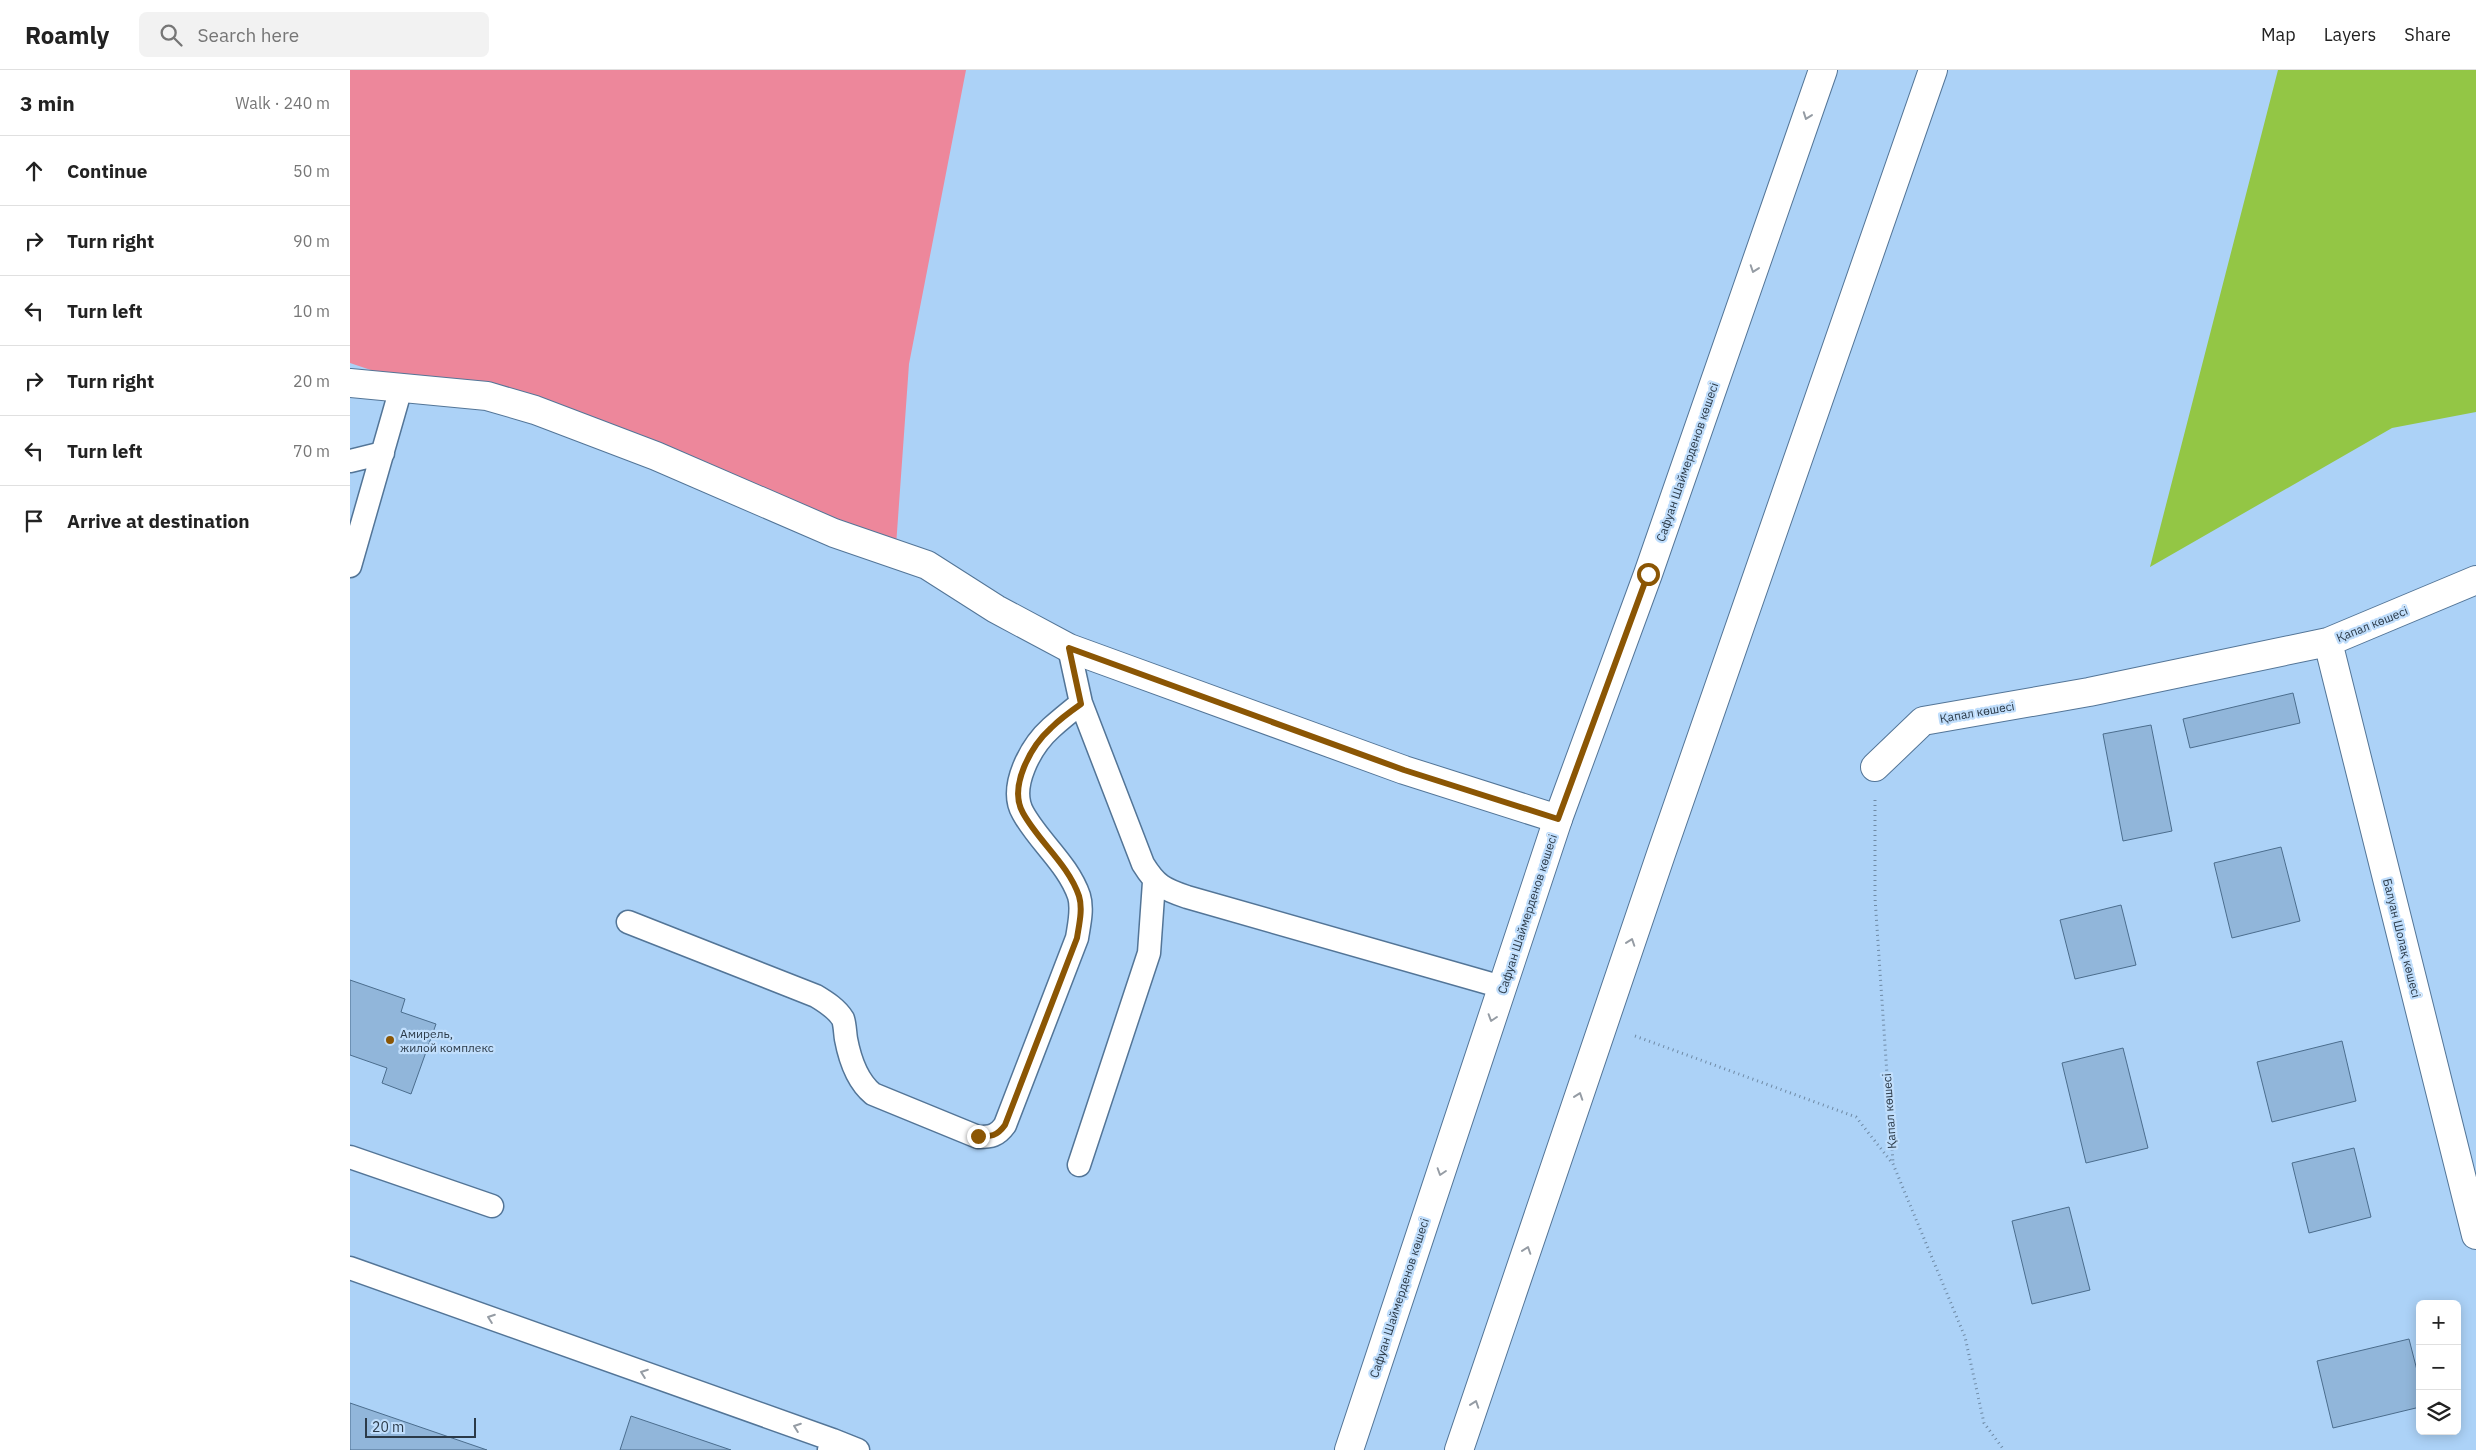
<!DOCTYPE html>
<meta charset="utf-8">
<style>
:root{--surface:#fff;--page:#f2f2f2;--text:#222;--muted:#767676;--line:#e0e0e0}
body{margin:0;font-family:"IBM Plex Sans",sans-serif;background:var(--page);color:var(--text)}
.controls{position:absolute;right:15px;bottom:15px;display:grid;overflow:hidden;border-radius:8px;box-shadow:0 2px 12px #0003}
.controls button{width:45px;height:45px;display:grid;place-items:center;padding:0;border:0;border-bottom:1px solid var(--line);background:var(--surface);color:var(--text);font:25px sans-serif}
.scale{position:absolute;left:15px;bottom:12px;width:111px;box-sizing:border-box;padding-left:5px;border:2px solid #2b3a48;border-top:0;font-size:14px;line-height:18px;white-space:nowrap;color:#2b3a48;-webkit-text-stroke:4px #c0defc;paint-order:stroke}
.stop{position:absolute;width:15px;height:15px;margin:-11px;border:4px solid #8b5604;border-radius:50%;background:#fff}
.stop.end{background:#8b5604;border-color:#fff;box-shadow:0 1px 5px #0008}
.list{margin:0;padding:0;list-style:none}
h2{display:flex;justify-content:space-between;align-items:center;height:65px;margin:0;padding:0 20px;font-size:21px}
h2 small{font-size:16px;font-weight:400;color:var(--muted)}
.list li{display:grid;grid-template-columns:32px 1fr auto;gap:15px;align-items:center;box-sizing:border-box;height:70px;padding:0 20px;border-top:1px solid var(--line)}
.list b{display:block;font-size:19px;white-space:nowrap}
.list em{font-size:16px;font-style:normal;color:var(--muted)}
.icon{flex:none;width:28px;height:28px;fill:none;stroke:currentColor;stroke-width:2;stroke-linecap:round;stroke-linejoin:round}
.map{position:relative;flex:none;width:2126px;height:1380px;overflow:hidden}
header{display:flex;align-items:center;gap:30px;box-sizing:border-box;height:70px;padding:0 25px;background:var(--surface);border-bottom:1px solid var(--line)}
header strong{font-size:24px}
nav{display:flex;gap:28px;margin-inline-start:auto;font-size:18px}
.search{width:350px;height:45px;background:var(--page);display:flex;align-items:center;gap:12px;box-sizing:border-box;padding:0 18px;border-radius:8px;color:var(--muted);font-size:19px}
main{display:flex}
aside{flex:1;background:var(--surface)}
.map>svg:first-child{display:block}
.green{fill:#ed879b}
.water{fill:#93c645}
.building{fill:#91b6da;stroke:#4b6d8d}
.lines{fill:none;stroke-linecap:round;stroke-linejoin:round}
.service-casing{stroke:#537597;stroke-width:25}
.minor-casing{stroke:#537597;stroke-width:30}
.tertiary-casing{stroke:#537597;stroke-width:30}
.secondary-casing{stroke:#537597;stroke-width:30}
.path{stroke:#6f8aa5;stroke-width:3;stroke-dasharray:1 4;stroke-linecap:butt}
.service{stroke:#fff;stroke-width:22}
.minor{stroke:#fff;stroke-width:28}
.tertiary{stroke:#fff;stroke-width:28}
.secondary{stroke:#fff;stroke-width:28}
.oneway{stroke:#959ca4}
.route{stroke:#8b5604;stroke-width:6}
.poi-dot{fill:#8b5604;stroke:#c0defc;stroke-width:2}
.labels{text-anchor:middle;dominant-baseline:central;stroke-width:4.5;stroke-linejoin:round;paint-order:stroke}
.street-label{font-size:12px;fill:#2b3a48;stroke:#c0defc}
.poi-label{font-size:12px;fill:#2b3a48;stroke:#c0defc;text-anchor:start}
</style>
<header>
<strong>Roamly</strong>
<div class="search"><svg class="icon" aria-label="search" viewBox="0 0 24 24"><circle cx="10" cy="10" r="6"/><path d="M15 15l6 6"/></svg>Search here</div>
<nav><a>Map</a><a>Layers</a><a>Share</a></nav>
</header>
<main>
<aside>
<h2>3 min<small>Walk · 240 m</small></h2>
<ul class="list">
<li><svg class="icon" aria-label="ahead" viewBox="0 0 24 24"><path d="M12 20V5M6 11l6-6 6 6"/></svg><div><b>Continue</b></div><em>50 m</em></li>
<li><svg class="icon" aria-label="right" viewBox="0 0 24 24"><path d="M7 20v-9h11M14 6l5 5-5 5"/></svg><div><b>Turn right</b></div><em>90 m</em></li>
<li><svg class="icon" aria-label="left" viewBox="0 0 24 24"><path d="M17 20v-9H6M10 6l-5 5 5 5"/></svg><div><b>Turn left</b></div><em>10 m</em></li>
<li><svg class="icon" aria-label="right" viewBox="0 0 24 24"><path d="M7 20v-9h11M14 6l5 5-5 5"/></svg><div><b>Turn right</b></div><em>20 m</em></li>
<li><svg class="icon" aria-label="left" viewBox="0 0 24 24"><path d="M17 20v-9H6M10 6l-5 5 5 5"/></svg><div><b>Turn left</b></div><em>70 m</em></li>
<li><svg class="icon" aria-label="arrive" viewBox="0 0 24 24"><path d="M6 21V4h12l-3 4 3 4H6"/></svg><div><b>Arrive at destination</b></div></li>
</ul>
</aside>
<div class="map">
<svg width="2126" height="1380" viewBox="0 0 2126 1380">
<rect width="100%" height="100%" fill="#acd2f7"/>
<path class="green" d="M0 0H616L559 294 546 476 0 293Z"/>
<path class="water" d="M1928 0H2126V342L2042 358 1800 497Z"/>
<path class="building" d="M1943 623 1950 653 1840 678 1833 649Z
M1801 655 1822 761 1773 771 1753 664Z
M1931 777 1950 851 1882 868 1864 793Z
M1771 835 1786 895 1725 909 1710 850Z
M0 910 55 929 51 942 86 954 61 1024 32 1013 37 998 0 985Z
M1992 971 2006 1031 1922 1052 1907 992Z
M1773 978 1798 1078 1736 1093 1712 993Z
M2004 1078 2021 1147 1959 1163 1942 1093Z
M1719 1137 1740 1220 1682 1234 1662 1151Z
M2059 1269 2070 1312V1337L1983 1358 1967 1291Z
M0 1333 137 1380H0Z
M281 1346 381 1380H270Z"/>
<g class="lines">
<defs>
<path id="service" d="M0 391 33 383
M0 496 51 318
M719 578 731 633 793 794C806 815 813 819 837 827L1152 917
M278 852 466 926C476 932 487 939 493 949 495 955 495 963 496 969 500 990 507 1011 523 1024L628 1067C641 1067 647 1066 655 1055L727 868C729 855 733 839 729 826 718 794 689 772 673 743 658 717 681 676 701 658 711 649 721 641 731 633
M0 1087 142 1136
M729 1095 799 883 804 812
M0 1198 483 1370 479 1380
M483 1370 508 1380"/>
<path id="minor" d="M1978 572 2126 1165
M1525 697 1573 651 1739 622 1978 572 2126 510"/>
<path id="tertiary" d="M0 313 137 326 185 340 306 386 484 463 577 495 646 539 719 578 1054 700 1208 749"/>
<path id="secondary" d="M999 1380 1208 749 1298 504 1473 0
M1109 1380 1311 784 1583 0"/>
</defs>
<use href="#service" class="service-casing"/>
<use href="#minor" class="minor-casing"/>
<use href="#tertiary" class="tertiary-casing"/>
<use href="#secondary" class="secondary-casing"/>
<path class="path" d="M1525 730V828L1543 1093
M1285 966 1506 1047 1543 1094 1615 1267 1634 1353 1654 1380"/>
<use href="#service" class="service"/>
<use href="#minor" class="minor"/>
<use href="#tertiary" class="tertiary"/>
<use href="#secondary" class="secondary"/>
</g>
<defs><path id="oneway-chevron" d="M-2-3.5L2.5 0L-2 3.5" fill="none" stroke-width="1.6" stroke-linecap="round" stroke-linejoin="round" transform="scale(1.25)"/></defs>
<g class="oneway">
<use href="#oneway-chevron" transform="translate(1457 46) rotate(110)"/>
<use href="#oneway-chevron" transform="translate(1404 199) rotate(109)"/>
<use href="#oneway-chevron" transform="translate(1281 872) rotate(-71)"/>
<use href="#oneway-chevron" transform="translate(1142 948) rotate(108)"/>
<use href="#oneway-chevron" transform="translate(1229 1026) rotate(-71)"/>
<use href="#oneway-chevron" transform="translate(1091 1102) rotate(108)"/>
<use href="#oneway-chevron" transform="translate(1177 1180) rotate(-71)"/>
<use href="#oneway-chevron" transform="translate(141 1248) rotate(-160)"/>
<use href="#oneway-chevron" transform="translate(294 1303) rotate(-160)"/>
<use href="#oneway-chevron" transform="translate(1125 1334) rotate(-71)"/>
<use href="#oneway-chevron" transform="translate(447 1357) rotate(-160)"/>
</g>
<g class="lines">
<path class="route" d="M628 1066C641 1067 647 1066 655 1055L727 868C729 855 733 839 729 826 718 794 689 772 673 743 658 717 681 676 701 658 710 649 721 641 731 634L719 578 1054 700 1208 749 1298 504"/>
</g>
<circle class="poi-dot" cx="40" cy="970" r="5"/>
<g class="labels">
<g class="street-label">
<text transform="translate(1337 392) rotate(-71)">Сафуан Шаймерденов көшесі</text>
<text transform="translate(2022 554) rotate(-22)">Қапал көшесі</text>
<text transform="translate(1627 642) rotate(-10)">Қапал көшесі</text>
<text transform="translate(1177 844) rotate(-72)">Сафуан Шаймерденов көшесі</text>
<text transform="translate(2052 868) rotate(76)">Балуан Шолақ көшесі</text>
<text transform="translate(1539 1041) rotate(-94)">Қапал көшесі</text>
<text transform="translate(1049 1228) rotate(-72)">Сафуан Шаймерденов көшесі</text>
</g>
<g class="poi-label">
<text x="50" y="963">Амирель,<tspan x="50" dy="14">жилой комплекс</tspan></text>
</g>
</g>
</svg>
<div class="controls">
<button>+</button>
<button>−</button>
<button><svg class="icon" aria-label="layers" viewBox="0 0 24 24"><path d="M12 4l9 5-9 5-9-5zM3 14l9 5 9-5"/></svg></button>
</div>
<div class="scale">20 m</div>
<div class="stop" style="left:1298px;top:504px"></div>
<div class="stop end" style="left:628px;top:1066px"></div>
</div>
</main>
